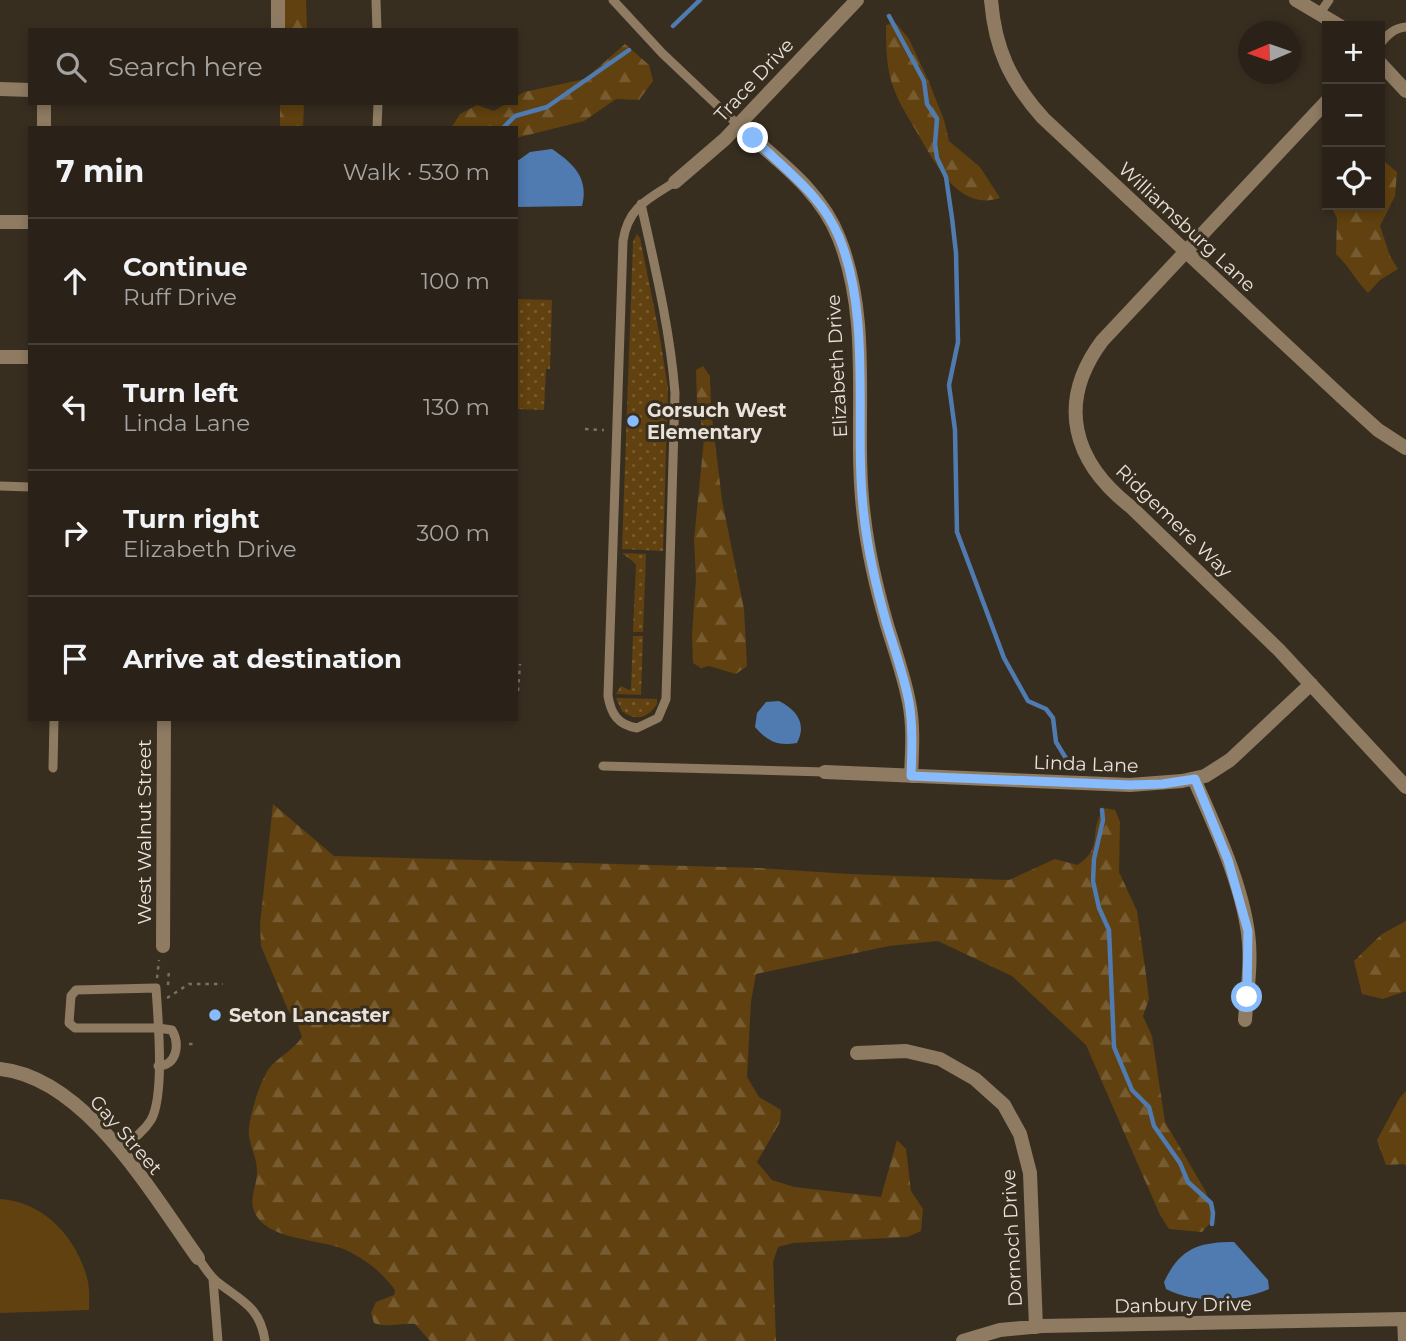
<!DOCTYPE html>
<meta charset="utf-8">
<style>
:root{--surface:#2a2218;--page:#362f25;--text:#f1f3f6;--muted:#a5a4a2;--line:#463f37}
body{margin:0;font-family:Montserrat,sans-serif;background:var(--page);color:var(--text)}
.controls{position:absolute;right:21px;top:21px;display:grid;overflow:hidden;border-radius:0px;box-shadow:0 4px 10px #0003}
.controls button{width:63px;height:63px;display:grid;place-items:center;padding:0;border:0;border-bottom:2px solid var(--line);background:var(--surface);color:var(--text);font:35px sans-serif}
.compass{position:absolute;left:1238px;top:21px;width:63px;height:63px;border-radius:50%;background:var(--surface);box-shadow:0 4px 10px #0003;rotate:268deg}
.stop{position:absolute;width:21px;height:21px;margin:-16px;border:5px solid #87bbfb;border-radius:50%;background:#fff}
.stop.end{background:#87bbfb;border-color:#fff;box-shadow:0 2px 7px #0008}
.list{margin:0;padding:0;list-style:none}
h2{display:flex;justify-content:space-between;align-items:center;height:91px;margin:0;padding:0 28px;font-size:30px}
h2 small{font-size:23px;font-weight:400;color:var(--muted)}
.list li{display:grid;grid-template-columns:46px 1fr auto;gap:21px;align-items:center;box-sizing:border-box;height:126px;padding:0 28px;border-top:2px solid var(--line)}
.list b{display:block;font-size:26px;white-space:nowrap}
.list p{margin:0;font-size:23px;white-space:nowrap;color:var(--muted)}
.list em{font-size:23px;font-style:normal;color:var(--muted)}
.icon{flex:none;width:38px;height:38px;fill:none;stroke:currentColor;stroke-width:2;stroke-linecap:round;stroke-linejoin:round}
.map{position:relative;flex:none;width:1406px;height:1341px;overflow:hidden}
.search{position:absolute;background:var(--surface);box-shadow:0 4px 10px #0003;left:28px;top:28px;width:490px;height:77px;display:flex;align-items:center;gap:18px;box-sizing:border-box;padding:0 24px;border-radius:0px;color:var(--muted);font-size:26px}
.panel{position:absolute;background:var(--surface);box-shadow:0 4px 10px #0003;left:28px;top:126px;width:490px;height:595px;border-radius:0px}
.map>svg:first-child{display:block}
.green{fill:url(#green-dots)}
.forest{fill:url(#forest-firs)}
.pitch{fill:#60410f}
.water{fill:#507bb1}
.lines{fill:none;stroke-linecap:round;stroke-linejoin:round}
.stream{stroke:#507bb1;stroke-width:4.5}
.path{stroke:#797064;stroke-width:2.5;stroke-dasharray:3.5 5;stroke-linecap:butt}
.lane{stroke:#8e7b62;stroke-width:9}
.street{stroke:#8e7b62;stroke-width:14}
.route{stroke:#87bbfb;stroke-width:9}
.poi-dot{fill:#87bbfb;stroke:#382e20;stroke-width:2.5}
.labels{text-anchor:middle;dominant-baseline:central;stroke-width:6;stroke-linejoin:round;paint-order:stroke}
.street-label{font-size:19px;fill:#e9e2da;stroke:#382e20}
.poi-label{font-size:19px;font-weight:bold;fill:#e9e2da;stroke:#382e20;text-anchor:start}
</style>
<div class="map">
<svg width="1406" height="1341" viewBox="0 0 1406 1341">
<defs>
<pattern id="green-dots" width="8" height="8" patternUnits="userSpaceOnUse" patternTransform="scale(1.75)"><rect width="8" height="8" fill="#60410f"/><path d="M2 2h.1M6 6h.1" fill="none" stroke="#775c31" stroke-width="1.8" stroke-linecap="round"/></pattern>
<pattern id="forest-firs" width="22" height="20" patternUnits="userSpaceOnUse" patternTransform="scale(1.75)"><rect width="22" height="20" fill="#60410f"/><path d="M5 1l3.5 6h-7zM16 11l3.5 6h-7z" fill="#775c31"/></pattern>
</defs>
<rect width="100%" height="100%" fill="#382e20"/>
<path class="green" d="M637 234 640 238 658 327 668 387 663 551 622 549 633 242Z
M516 299 552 300 550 369H546L544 410 516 409Z
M622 553 646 554 643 632H633L636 564Z
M633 636H643L641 695 616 694 621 686 629 690 631 689Z
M616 698 657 699V704C648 718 636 722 622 711Z"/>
<path class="forest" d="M282 0H306L307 30H281Z
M896 23 909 39 929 82 944 120 949 141 980 167 1000 198C959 212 935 163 918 134 908 117 896 99 891 80 886 63 886 42 886 25Z
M625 44 649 65 653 81 639 100 616 99 584 121 516 138V128H451L460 114 477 105 494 111 507 103H516V97L524 92 585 79Z
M280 103H304L303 128H280Z
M1380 158 1397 172 1395 196 1380 226 1390 256 1398 269 1380 280 1368 293C1356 281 1349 266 1336 254L1337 218 1330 205H1380Z
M703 366 710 376 711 409 722 500 744 609 747 666 736 674 709 666 701 668 693 663 692 635 696 579 694 540 704 439 697 401 696 370Z
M273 804 334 856 759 868 849 874 1009 880 1055 859 1077 865C1105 849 1087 829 1105 808L1115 810 1120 822 1119 872 1137 911 1146 975 1149 999 1143 1016 1152 1036 1165 1122 1206 1192 1215 1218 1202 1232 1169 1229 1160 1215 1086 1045 1012 976 938 941 889 946 756 974 751 1001 747 1077 759 1097 781 1110 780 1122 757 1162 772 1180 794 1187 881 1197 897 1140 906 1149 911 1191 923 1209 921 1231 907 1237 793 1243 778 1247 773 1262 776 1341H430L415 1324C400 1323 387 1328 374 1323L371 1313 376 1302 394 1295 395 1290C381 1271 363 1257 341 1248 316 1239 266 1239 255 1213 248 1198 257 1187 257 1172 257 1158 251 1149 249 1136 247 1121 261 1077 271 1066 282 1055 294 1049 302 1037L298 1025 288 1010 261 946 260 924Z
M1406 921V991L1383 999 1362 994 1354 961 1382 934Z
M1406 1091V1166L1404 1164 1386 1165 1377 1140 1399 1099Z"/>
<path class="pitch" d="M0 1199C43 1201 77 1238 87 1278 90 1288 89 1300 89 1310L0 1313Z"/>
<path class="water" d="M552 149C574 164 589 178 582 206L516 207V162L530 152Z
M779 701C797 710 807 724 797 743 778 746 768 742 755 727L757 713 766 702Z
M1234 1242 1268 1280 1269 1289C1239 1302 1195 1304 1166 1289L1164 1282C1180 1248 1199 1242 1234 1242Z"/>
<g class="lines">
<path class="stream" d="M889 16 924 81 927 104 937 119 935 144 937 158 946 177 952 218 956 253 958 342 949 385 955 430 957 532 1004 658 1028 701 1046 709 1053 718 1056 742 1067 760
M673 26 700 0
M503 128 515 116 547 107 629 50
M1102 810 1103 820 1094 859 1093 881 1099 908 1109 930 1114 1047 1132 1090 1149 1107 1154 1126 1180 1163 1188 1182 1211 1203 1213 1213 1212 1224"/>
<path class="path" d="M585 429 604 430
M518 691 520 664
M157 978 159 960
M168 985 169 969
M167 998 189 984H223
M189 1044H196"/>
<path class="lane" d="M376 0 377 30
M613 0 662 53 738 125
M1320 13 1329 0
M1380 44C1387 35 1394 28 1406 27
M377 128 378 103
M641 204C655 267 670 329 675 393L666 699 658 718 637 728C618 725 611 714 608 696L623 241C628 207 648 199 675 182
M0 486 30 487
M603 766 825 772
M53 768 54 719
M118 1150C130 1141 143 1133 151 1120 165 1095 158 1019 156 988L76 990 71 996 69 1023 75 1028H158L172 1030C180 1044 177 1066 158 1066
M198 1258C204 1266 209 1275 216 1281 241 1301 260 1306 265 1341
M213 1279 218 1341"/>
<path class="street" d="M991 0C995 49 1010 81 1043 118L1346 401 1378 430 1406 448
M1296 0 1340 26
M278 30V0
M1380 63 1406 91
M0 89 30 90
M1327 101 1102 341C1056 403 1073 462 1131 507L1279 650 1406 787
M738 125C775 159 820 189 839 238 874 326 852 425 864 517 868 553 877 590 887 625 895 651 904 676 909 702 914 726 912 752 911 776
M44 128V103
M675 182 725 139 857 0
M0 222H30
M0 357H30
M825 772 1130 785 1182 781 1205 776 1230 760 1311 684
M1194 779C1215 826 1241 882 1248 933 1252 961 1247 992 1245 1020
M163 946 164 719
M857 1053 906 1051 940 1059 975 1079 1004 1105 1020 1134 1030 1173 1036 1327
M0 1069C86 1078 152 1194 198 1258
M1404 1319 1405 1341
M963 1341 1000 1330 1042 1326 1406 1319"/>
</g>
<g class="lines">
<path class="route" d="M753 138C785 170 821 194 839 237 873 319 853 428 864 516 868 553 877 590 887 625 895 651 904 676 909 702 913 726 912 752 911 776L1130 785 1162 784 1195 779 1228 860 1248 931 1247 997"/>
</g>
<g class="poi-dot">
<circle cx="633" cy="421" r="7"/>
<circle cx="215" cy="1015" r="7"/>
</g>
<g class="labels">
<g class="street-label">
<text transform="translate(754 80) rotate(-47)">Trace Drive</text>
<text transform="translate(1187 227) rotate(43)">Williamsburg Lane</text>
<text transform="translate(837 366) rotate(-93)">Elizabeth Drive</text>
<text transform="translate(1174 521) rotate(44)">Ridgemere Way</text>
<text transform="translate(1086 764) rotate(2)">Linda Lane</text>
<text transform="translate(144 832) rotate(-90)">West Walnut Street</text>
<text transform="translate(126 1135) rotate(49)">Gay Street</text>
<text transform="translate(1012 1238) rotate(-93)">Dornoch Drive</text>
<text transform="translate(1183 1305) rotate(-1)">Danbury Drive</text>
</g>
<g class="poi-label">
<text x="647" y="410">Gorsuch West<tspan x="647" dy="22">Elementary</tspan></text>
<text x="229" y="1015">Seton Lancaster</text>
</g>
</g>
</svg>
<div class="controls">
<button>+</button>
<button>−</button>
<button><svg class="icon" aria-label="locate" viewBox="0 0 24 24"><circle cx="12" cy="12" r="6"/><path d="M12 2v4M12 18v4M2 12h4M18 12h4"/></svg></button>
</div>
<svg class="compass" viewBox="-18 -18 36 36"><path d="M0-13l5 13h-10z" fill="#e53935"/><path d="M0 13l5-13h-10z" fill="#a5a4a2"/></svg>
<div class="stop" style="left:1247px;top:997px"></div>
<div class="stop end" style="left:753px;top:138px"></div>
<div class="search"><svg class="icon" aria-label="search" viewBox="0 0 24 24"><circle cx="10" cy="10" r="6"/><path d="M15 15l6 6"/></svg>Search here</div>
<section class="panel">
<h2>7 min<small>Walk · 530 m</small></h2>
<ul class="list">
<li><svg class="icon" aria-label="ahead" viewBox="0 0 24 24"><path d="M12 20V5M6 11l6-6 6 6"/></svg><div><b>Continue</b><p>Ruff Drive</p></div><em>100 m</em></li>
<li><svg class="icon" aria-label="left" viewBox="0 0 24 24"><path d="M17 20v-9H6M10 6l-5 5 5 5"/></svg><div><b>Turn left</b><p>Linda Lane</p></div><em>130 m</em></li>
<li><svg class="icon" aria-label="right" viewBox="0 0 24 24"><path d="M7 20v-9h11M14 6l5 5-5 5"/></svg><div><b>Turn right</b><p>Elizabeth Drive</p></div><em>300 m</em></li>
<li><svg class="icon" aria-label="arrive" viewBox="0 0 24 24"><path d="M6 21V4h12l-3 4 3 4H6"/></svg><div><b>Arrive at destination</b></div></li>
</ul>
</section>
</div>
